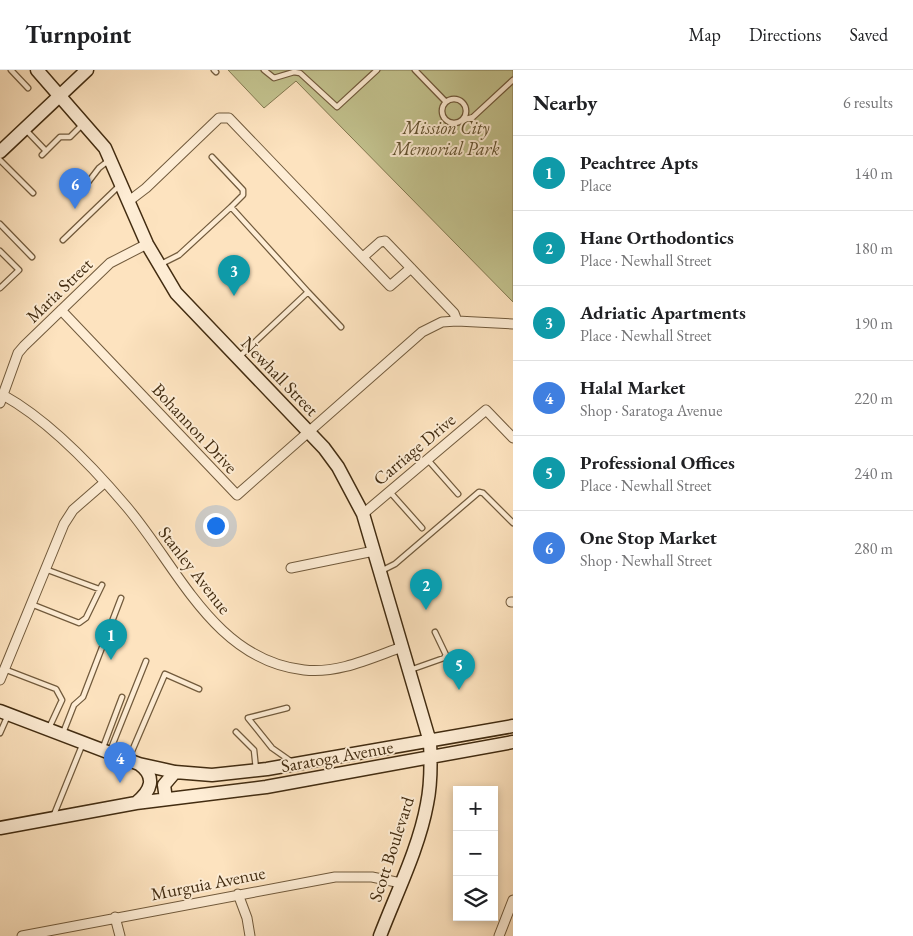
<!DOCTYPE html>
<meta charset="utf-8">
<style>
:root{--surface:#fff;--page:#f6f6f6;--text:#202124;--muted:#757577;--line:#e0e0e0;--accent:#8f2418}
body{margin:0;font-family:"EB Garamond",serif;background:var(--page);color:var(--text)}
.controls{position:absolute;right:15px;bottom:15px;display:grid;overflow:hidden;border-radius:0px;box-shadow:0 2px 8px #0003}
.controls button{width:45px;height:45px;display:grid;place-items:center;padding:0;border:0;border-bottom:1px solid var(--line);background:var(--surface);color:var(--text);font:25px sans-serif}
.you{position:absolute;left:215px;top:455px;width:18px;height:18px;margin:-12px;border:4px solid #fff;border-radius:50%;background:#1a73e8;box-shadow:0 0 0 8px #1a73e833}
.badge{display:grid;place-items:center;width:32px;height:32px;border-radius:50%;background:var(--accent);color:#fff;font-size:16px;font-weight:700}
.pin{position:absolute;translate:-50% -41px;filter:drop-shadow(0 1px 2px #0008)}
.pin::after{content:'';position:absolute;top:26px;width:18px;height:15px;background:inherit;clip-path:polygon(0 0,100% 0,50% 100%)}
.list{margin:0;padding:0;list-style:none}
h2{display:flex;justify-content:space-between;align-items:center;height:65px;margin:0;padding:0 20px;font-size:21px}
h2 small{font-size:16px;font-weight:400;color:var(--muted)}
.list li{display:grid;grid-template-columns:32px 1fr auto;gap:15px;align-items:center;box-sizing:border-box;height:75px;padding:0 20px;border-top:1px solid var(--line)}
.list b{display:block;font-size:19px;white-space:nowrap}
.list p{margin:0;font-size:16px;white-space:nowrap;color:var(--muted)}
.list em{font-size:16px;font-style:normal;color:var(--muted)}
.icon{flex:none;width:28px;height:28px;fill:none;stroke:currentColor;stroke-width:2;stroke-linecap:round;stroke-linejoin:round}
.map{position:relative;flex:none;width:513px;height:866px;overflow:hidden}
header{display:flex;align-items:center;gap:30px;box-sizing:border-box;height:70px;padding:0 25px;background:var(--surface);border-bottom:1px solid var(--line)}
header strong{font-size:24px}
nav{display:flex;gap:28px;margin-inline-start:auto;font-size:18px}
main{display:flex}
aside{flex:1;background:var(--surface)}
.map>svg:first-child{display:block}
.green{fill:#c3c38f;stroke:#827850}
.lines{fill:none;stroke-linecap:round;stroke-linejoin:round}
.service-casing{stroke:#715a3c;stroke-width:7}
.minor-casing{stroke:#715a3c;stroke-width:11}
.secondary-casing{stroke:#422c11;stroke-width:15}
.service{stroke:#feedd5;stroke-width:4.5}
.minor{stroke:#feedd5;stroke-width:9}
.secondary{stroke:#feedd5;stroke-width:12}
.labels{text-anchor:middle;dominant-baseline:central;stroke-width:4;stroke-linejoin:round;paint-order:stroke}
.park-label{font-size:18px;font-style:italic;fill:#625230;stroke:#feedd5}
.street-label{font-size:18px;fill:#422c11;stroke:#feedd5}
</style>
<header>
<strong>Turnpoint</strong>
<nav><a>Map</a><a>Directions</a><a>Saved</a></nav>
</header>
<main>
<div class="map">
<svg width="513" height="866" viewBox="0 0 513 866">
<rect width="100%" height="100%" fill="#fde3bf"/>
<filter id="stains"><feTurbulence type="fractalNoise" baseFrequency=".004" numOctaves="4"/><feColorMatrix values="0 0 0 0 .2 0 0 0 0 .09 0 0 0 0 .02 0 0 0 .5 -.17"/></filter>
<radialGradient id="worn" r=".72"><stop offset=".6" stop-color="#630" stop-opacity="0"/><stop offset="1" stop-color="#630" stop-opacity=".3"/></radialGradient>
<path class="green" d="M228 0H513V232L296 11 264 38Z"/>
<g class="lines">
<defs>
<path id="service" d="M11 0 28 18
M214 0 216 2
M264 0 274 8 294 2 300 3 337 37 377 0
M415 0 446 32
M442 41a12 12 0 1 1 24 0a12 12 0 1 1-24 0Z
M463 50 473 47 513 10
M26 60 46 81
M42 85 60 67H70L83 54
M212 87 243 120V125L231 137
M0 90 33 123
M86 115 99 98 108 91
M0 154 32 187
M63 170 119 116
M0 181 19 200 0 218
M161 194 179 185 231 137 308 222 239 287
M308 222 341 257
M428 390 458 424
M390 422 422 458
M45 499 99 519
M381 501 395 494 479 422 483 423 513 453
M31 534 79 553 86 548 102 515
M4 599 56 619 62 630 49 658
M410 600 444 588 446 585 435 562
M287 638 248 648 272 678 292 692
M236 662 254 680 256 699
M0 663 8 645
M63 663 74 635 83 627 121 528
M102 680 122 627
M110 681 146 591
M129 688 165 604 199 619
M53 747 83 673"/>
<path id="minor" d="M129 131 146 118 219 48H229L390 216 411 198
M363 187 380 172 385 171 454 243 457 251
M61 240 237 425 422 262 442 252 457 251 513 254
M3 325C48 350 93 397 126 436 178 497 214 590 304 600 338 604 371 588 402 577
M0 333 18 283 24 276 110 193 147 174
M363 444 486 340 513 368
M291 498 374 481
M511 532H513
M0 610 64 454 73 440 104 413
M238 824 247 848 250 866
M115 847 120 866
M22 866 335 807H372L401 813
M499 866 513 830"/>
<path id="secondary" d="M37 0 105 78 147 174 176 223 324 378 338 397 363 444 430 672C431 692 431 715 427 734 419 778 396 824 380 866
M0 82 87 0
M0 641 139 694 175 702 212 705 267 699 513 656
M166 729 164 715 175 702
M136 733C151 721 157 707 139 694
M0 758 136 733 266 717 513 672"/>
</defs>
<use href="#service" class="service-casing"/>
<use href="#minor" class="minor-casing"/>
<use href="#secondary" class="secondary-casing"/>
<use href="#service" class="service"/>
<use href="#minor" class="minor"/>
<use href="#secondary" class="secondary"/>
</g>
<g class="labels">
<g class="park-label">
<text x="446" y="57">Mission City<tspan x="446" dy="21">Memorial Park</tspan></text>
</g>
<g class="street-label">
<text transform="translate(59 220) rotate(-44)">Maria Street</text>
<text transform="translate(280 306) rotate(46)">Newhall Street</text>
<text transform="translate(195 358) rotate(47)">Bohannon Drive</text>
<text transform="translate(414 379) rotate(-40)">Carriage Drive</text>
<text transform="translate(195 500) rotate(52)">Stanley Avenue</text>
<text transform="translate(337 686) rotate(-10)">Saratoga Avenue</text>
<text transform="translate(391 779) rotate(-72)">Scott Boulevard</text>
<text transform="translate(208 813) rotate(-11)">Murguia Avenue</text>
</g>
</g>
<rect width="100%" height="100%" filter="url(#stains)"/>
<rect width="100%" height="100%" fill="url(#worn)"/>
</svg>
<div class="controls">
<button>+</button>
<button>−</button>
<button><svg class="icon" aria-label="layers" viewBox="0 0 24 24"><path d="M12 4l9 5-9 5-9-5zM3 14l9 5 9-5"/></svg></button>
</div>
<div class="you"></div>
<div class="pin badge" style="left:111px;top:590px;background:#0f9aa8">1</div>
<div class="pin badge" style="left:426px;top:540px;background:#0f9aa8">2</div>
<div class="pin badge" style="left:234px;top:226px;background:#0f9aa8">3</div>
<div class="pin badge" style="left:120px;top:713px;background:#3f7fe0">4</div>
<div class="pin badge" style="left:459px;top:620px;background:#0f9aa8">5</div>
<div class="pin badge" style="left:75px;top:139px;background:#3f7fe0">6</div>
</div>
<aside>
<h2>Nearby<small>6 results</small></h2>
<ul class="list">
<li><span class="badge" style="background:#0f9aa8">1</span><div><b>Peachtree Apts</b><p>Place</p></div><em>140 m</em></li>
<li><span class="badge" style="background:#0f9aa8">2</span><div><b>Hane Orthodontics</b><p>Place · Newhall Street</p></div><em>180 m</em></li>
<li><span class="badge" style="background:#0f9aa8">3</span><div><b>Adriatic Apartments</b><p>Place · Newhall Street</p></div><em>190 m</em></li>
<li><span class="badge" style="background:#3f7fe0">4</span><div><b>Halal Market</b><p>Shop · Saratoga Avenue</p></div><em>220 m</em></li>
<li><span class="badge" style="background:#0f9aa8">5</span><div><b>Professional Offices</b><p>Place · Newhall Street</p></div><em>240 m</em></li>
<li><span class="badge" style="background:#3f7fe0">6</span><div><b>One Stop Market</b><p>Shop · Newhall Street</p></div><em>280 m</em></li>
</ul>
</aside>
</main>
